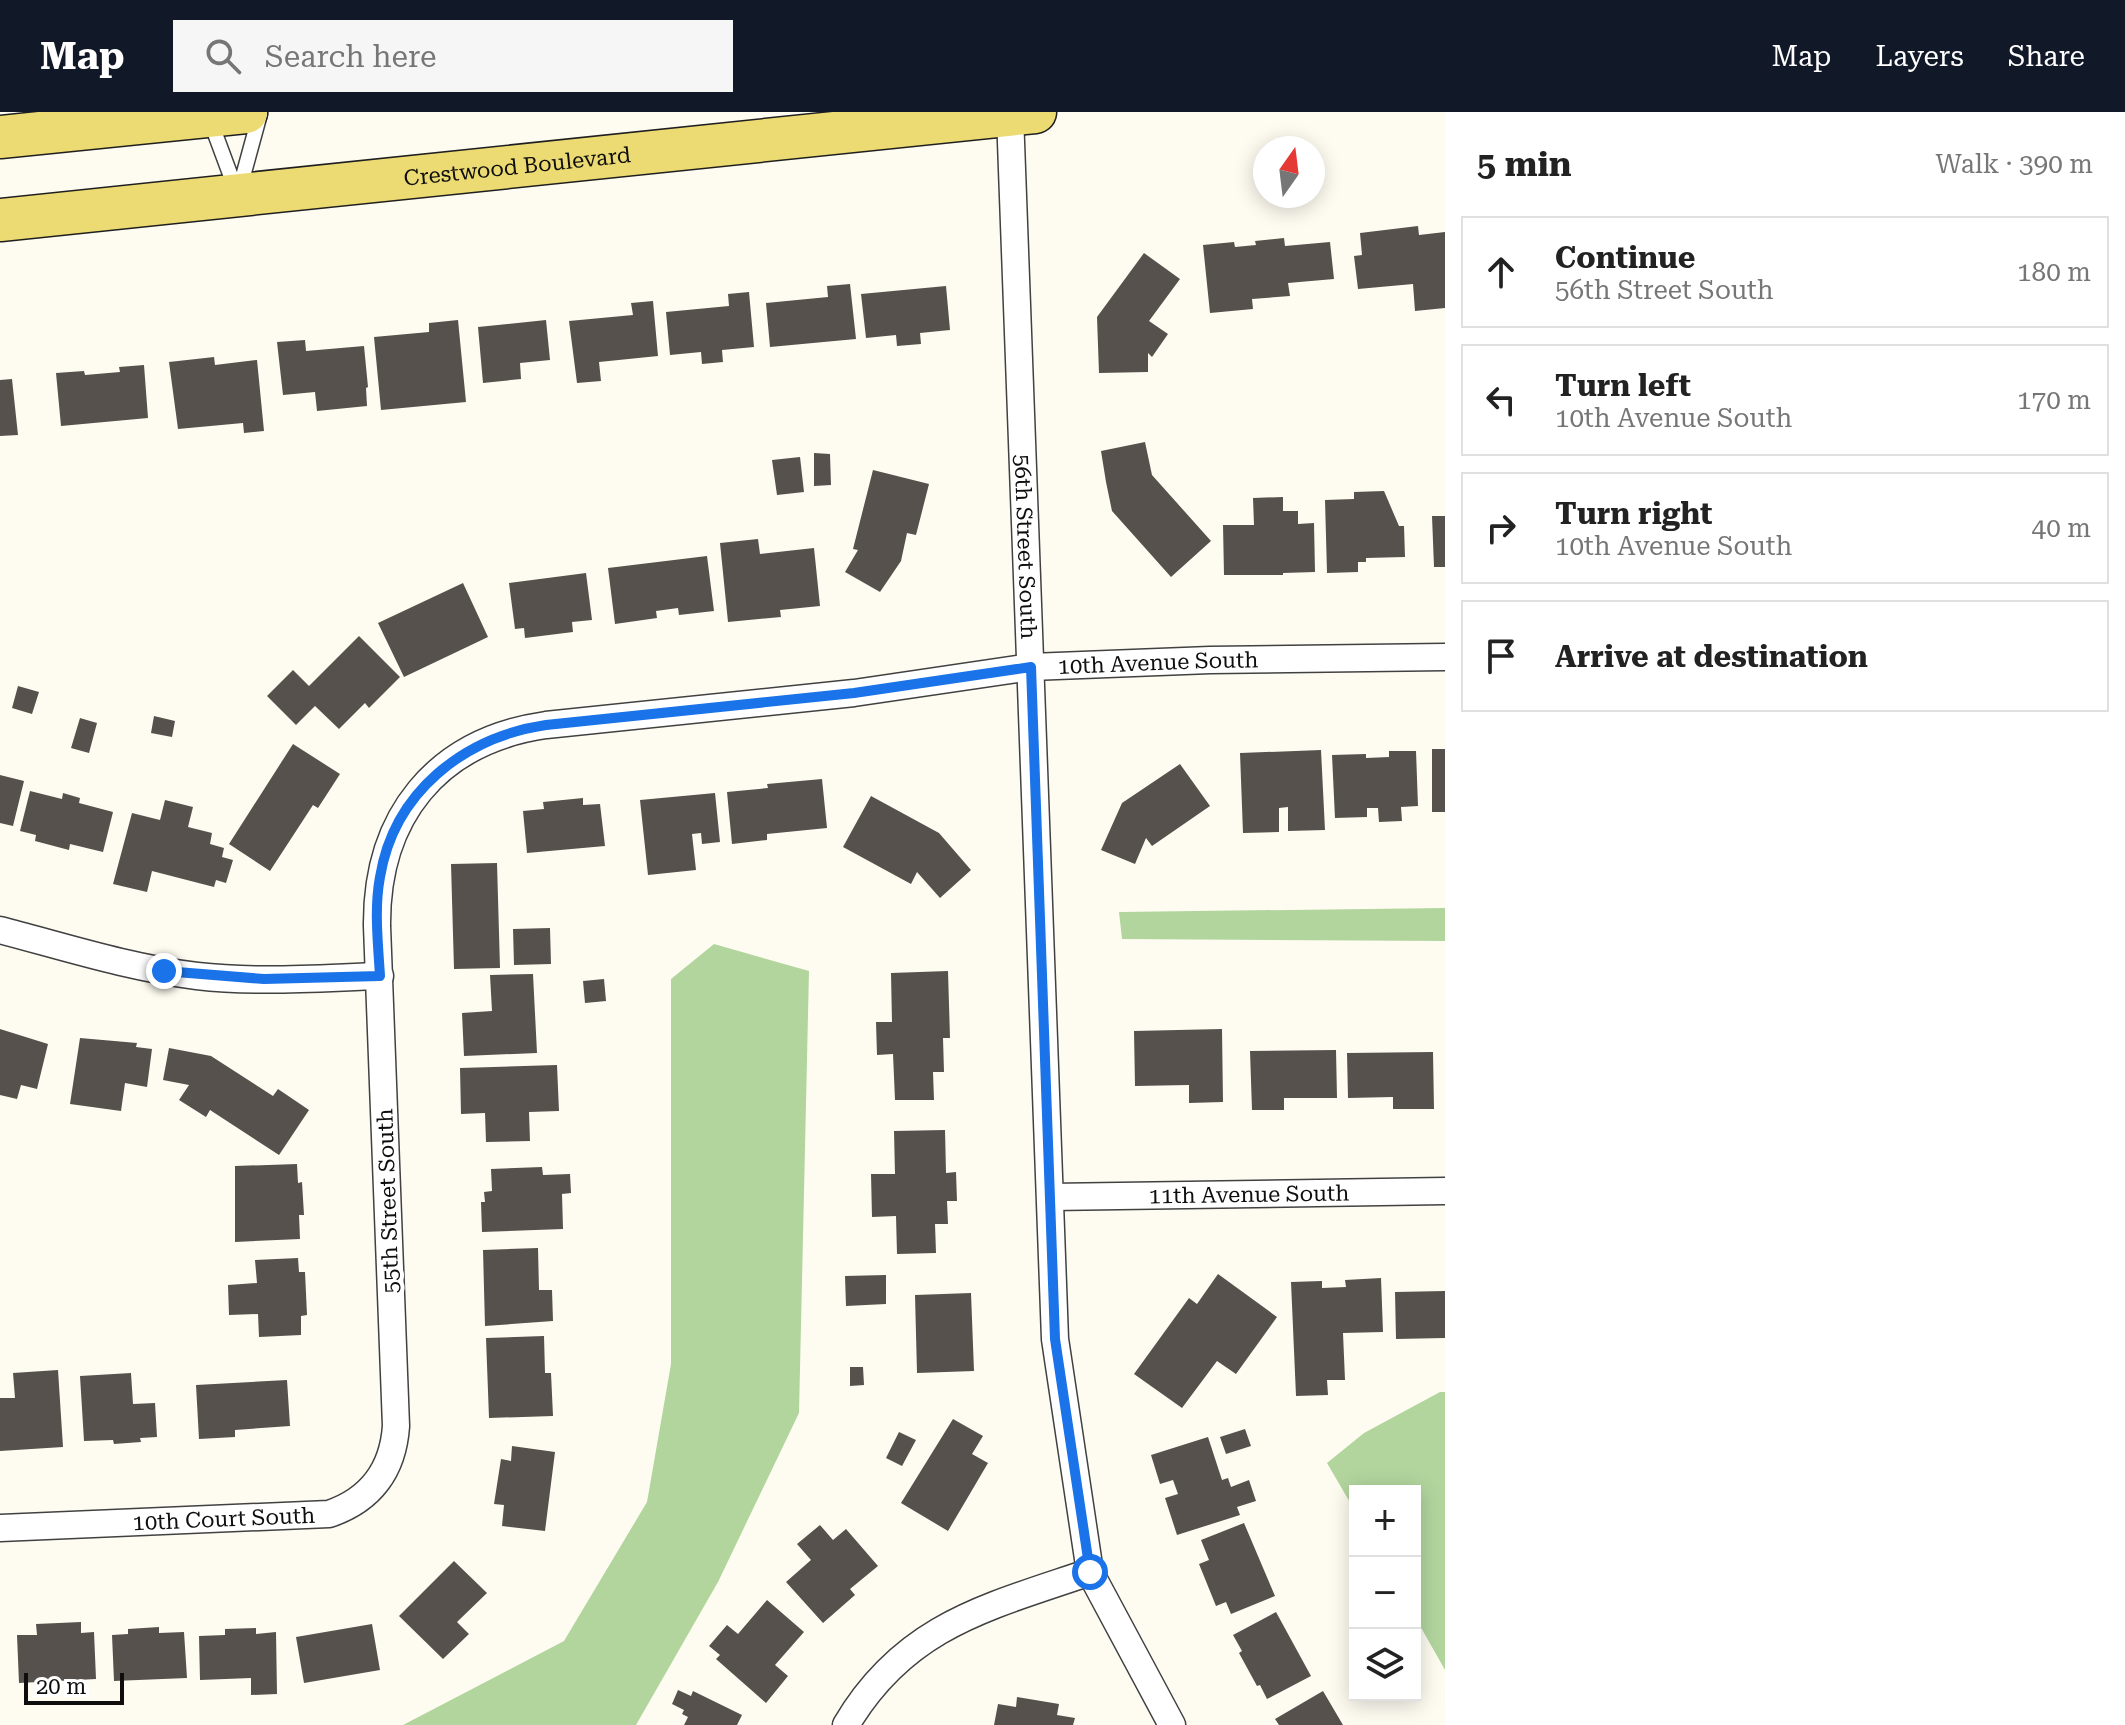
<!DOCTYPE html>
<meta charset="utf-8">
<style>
:root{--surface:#fff;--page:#f6f6f6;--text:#222;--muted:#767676;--line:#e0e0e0;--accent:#111827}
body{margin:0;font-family:"Roboto Serif",serif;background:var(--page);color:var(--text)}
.controls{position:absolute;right:24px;bottom:24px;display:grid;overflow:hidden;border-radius:0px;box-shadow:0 4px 20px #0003}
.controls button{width:72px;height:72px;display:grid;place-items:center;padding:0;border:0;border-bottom:2px solid var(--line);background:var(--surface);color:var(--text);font:40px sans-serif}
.compass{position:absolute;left:1253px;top:24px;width:72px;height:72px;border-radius:50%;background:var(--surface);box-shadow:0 4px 20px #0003;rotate:14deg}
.scale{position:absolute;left:24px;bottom:20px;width:100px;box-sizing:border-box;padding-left:8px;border:4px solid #0e0e0e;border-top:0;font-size:22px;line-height:28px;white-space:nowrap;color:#0e0e0e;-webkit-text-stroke:6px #fff;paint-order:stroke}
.stop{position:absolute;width:24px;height:24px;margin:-18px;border:6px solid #1a73e8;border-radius:50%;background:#fff}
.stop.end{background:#1a73e8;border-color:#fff;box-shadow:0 2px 8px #0008}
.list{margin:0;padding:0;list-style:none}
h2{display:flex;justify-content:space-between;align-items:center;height:104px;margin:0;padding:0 32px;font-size:34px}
h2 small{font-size:26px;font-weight:400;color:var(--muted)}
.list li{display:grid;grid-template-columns:52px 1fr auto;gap:24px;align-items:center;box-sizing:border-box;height:112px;margin:0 16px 16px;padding:0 16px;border:2px solid var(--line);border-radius:0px}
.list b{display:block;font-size:30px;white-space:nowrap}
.list p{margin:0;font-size:26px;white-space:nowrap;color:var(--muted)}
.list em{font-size:26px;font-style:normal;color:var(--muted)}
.icon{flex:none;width:44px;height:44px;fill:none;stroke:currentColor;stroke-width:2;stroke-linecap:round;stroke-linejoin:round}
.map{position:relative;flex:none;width:1445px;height:1613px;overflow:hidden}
header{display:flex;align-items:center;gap:48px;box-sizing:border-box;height:112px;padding:0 40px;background:var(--accent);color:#fff}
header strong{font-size:38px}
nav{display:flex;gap:44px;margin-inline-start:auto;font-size:28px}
.search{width:560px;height:72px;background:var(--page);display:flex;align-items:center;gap:20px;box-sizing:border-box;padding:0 28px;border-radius:0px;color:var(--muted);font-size:30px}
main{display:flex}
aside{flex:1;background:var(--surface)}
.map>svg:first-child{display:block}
.forest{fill:#b2d59e}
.building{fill:#56514c}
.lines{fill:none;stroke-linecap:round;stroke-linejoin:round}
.service-casing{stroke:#414141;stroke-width:17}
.minor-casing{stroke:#414141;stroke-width:29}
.primary-casing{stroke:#1f1f1f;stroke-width:45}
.service{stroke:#fff;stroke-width:14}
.minor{stroke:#fff;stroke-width:26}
.primary{stroke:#ecda73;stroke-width:42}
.route{stroke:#1a73e8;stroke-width:10}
.labels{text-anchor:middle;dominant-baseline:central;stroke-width:8;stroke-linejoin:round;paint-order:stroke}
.street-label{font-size:22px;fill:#0e0e0e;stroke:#fff}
</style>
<header>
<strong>Map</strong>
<div class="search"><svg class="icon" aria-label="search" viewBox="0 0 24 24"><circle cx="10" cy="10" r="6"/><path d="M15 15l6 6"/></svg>Search here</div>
<nav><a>Map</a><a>Layers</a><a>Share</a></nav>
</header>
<main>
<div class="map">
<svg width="1445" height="1613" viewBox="0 0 1445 1613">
<rect width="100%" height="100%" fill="#fefcf1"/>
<path class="forest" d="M1445 796V829L1122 827 1119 800Z
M714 832 809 859 799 1301 718 1470 636 1613H403L564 1529 647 1390 671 1252V867Z
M1440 1280H1445V1558L1415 1505V1379H1355V1399L1327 1351 1364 1321Z"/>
<path class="building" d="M1418 114 1419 123 1445 120V196L1415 199 1413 172 1358 177 1354 144 1362 143 1360 121Z
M1284 126 1285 134 1330 130 1334 167 1288 171 1290 184 1252 187 1253 197 1210 201 1203 133 1234 130 1235 135 1256 133 1255 129Z
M1144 141 1180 167 1149 209 1168 222 1152 245 1148 241V260L1099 261 1097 205Z
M850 172 856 227 770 235 766 191 828 185 827 174Z
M946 174 950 218 920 221 921 232 897 234 896 223 866 226 861 182Z
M749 180 754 235 722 238 723 250 702 252 701 240 670 243 666 200 729 194 728 182Z
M653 189 658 244 599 250 601 269 577 271 569 209 633 203 631 191Z
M458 208 466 290 381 298 374 225 429 220V211Z
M546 208 550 248 520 251 521 267 483 271 478 215Z
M305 228 306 239 364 234 368 275 366 276 367 294 317 299 315 280 283 283 277 230Z
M214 245 215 253 257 248 264 319 244 321 243 311 178 317 169 250Z
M144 253 148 306 61 314 56 261 84 259 85 263 120 260 119 255Z
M12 267 18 323 0 324V268Z
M1145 330 1152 363 1211 429 1171 465 1112 399 1106 370 1101 339Z
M814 341 830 342 831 373 814 374Z
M800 345 804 380 777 383 772 348Z
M873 358 929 372 916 423 907 421 901 449 880 480 845 460 858 438 853 437Z
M1384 379 1399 414H1404L1405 445 1366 446V450H1358V460L1327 461 1325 388 1354 387V380Z
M1283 385V399H1298V412L1314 411 1315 460 1283 461V463H1224L1223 413H1254L1253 386Z
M1432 404H1445V455H1434Z
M758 427 760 442 814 436 820 494 780 498 781 505 728 510 720 431Z
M707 444 714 499 679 503 678 496 656 499 657 506 615 512 608 456Z
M586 461 592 508 572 510 573 520 525 526 524 516 515 517 509 471Z
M463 471 488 525 404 565 378 511Z
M359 524 400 565 369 596 365 591 339 617 315 594 296 613 267 584 293 558 309 574Z
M18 574 39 580 32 602 12 596Z
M154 604 175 609 172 625 151 621Z
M80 606 97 611 89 641 71 636Z
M293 632 340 662 318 696 313 693 270 759 229 732Z
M1432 637H1445V700H1432Z
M1321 638 1325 718 1288 719V695L1279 696V720L1243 721 1240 641Z
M1389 639H1416L1418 694 1401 695 1402 709 1379 710 1378 696H1367V705L1335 706 1332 643 1366 642V646L1389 645Z
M1180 652 1210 694 1152 734 1146 726 1135 752 1101 738 1122 691Z
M0 663 24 669 13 714 0 711Z
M822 667 827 716 767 722V728L732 732 727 680 768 676 767 672Z
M30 679 62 687 63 681 80 686 79 691 113 700 103 740 70 732 69 738 35 729 36 723 20 719Z
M715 681 720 730 702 732 701 721 692 722 696 758 648 763 640 688Z
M871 684 939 721 971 758 940 786 917 760 911 772 843 735Z
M583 686V693L600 692 605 734 527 741 523 699 544 697 543 690Z
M165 688 193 695 188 715 212 721 210 732 224 736 222 745 233 748 226 771 216 768 214 775 152 759 147 780 113 772 132 701 160 708Z
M497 751 500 856 454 857 451 752Z
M550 816 551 852 514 853 513 817Z
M948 859 950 926H943L944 960H933L934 988H895L893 942 877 943 876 910H892L891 861Z
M533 862 537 941 464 944 462 901 492 899 490 863Z
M604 867 606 889 585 891 583 869Z
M0 917 48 932 37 977 21 973 17 987 0 983Z
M1222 917 1223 990 1189 991V973L1135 974 1134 919Z
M80 926 137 931 136 935 152 937 147 975 125 971 121 999 70 992Z
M169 936 211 944 273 984 278 977 309 998 279 1043 210 998 206 1005 179 988 189 973 163 968Z
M1336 938 1337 986H1284V998H1252L1250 939Z
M1433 940 1434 997H1393V985L1348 986 1347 941Z
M557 953 559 999 529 1000 530 1029 486 1030 485 1001 461 1002 460 956Z
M945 1018 946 1061 956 1060 957 1089H947L948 1112H935L936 1141 897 1142 896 1104 872 1105 871 1062H895L894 1019Z
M297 1052 298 1071 302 1070 304 1103H299L300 1127 235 1130V1054Z
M542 1055 543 1063 570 1062 571 1081 562 1082 563 1117 482 1120 481 1090H485L484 1080 492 1079 491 1057Z
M538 1136 539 1178H552L553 1209 485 1214 483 1138Z
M298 1146 299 1160H305L307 1203 301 1204V1223L259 1225 258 1202 229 1203 228 1173 257 1171 255 1148Z
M1218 1162 1277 1205 1236 1262 1217 1249 1182 1296 1134 1262 1189 1186 1197 1192Z
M886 1163V1192L846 1194 845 1164Z
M1381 1166 1383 1220 1343 1221 1345 1268H1327L1328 1283 1296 1284 1291 1170 1322 1169V1176L1346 1175 1345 1168Z
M1445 1179V1226L1396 1227 1395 1180Z
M971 1181 974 1259 917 1261 915 1183Z
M544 1224 545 1261H551L553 1304 489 1306 486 1226Z
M850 1255H863L864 1273 850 1274Z
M58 1258 63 1335 0 1339V1286H15L13 1261Z
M131 1261 133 1292 155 1291 157 1325 140 1326 141 1330 114 1332 113 1328 84 1329 80 1264Z
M287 1268 290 1314 235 1318V1325L199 1327 196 1273Z
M953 1307 983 1324 972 1342 988 1351 948 1419 901 1391Z
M1245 1317 1251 1334 1226 1342 1220 1325Z
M899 1320 916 1328 902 1354 886 1346Z
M1208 1325 1222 1368 1228 1366 1231 1375 1249 1368 1256 1389 1237 1395 1240 1403 1177 1423 1165 1386 1178 1382 1173 1368 1160 1372 1151 1343Z
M512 1334 555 1340 545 1419 502 1414 504 1393 494 1392 501 1347 511 1349Z
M1244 1411 1275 1484 1231 1502 1226 1490 1216 1494 1199 1452 1209 1448 1201 1428Z
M820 1413 833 1428 846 1417 878 1454 850 1477 855 1483 823 1511 786 1470 811 1448 797 1432Z
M454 1449 487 1481 457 1510 469 1522 443 1547 399 1504Z
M767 1488 804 1520 775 1553 788 1564 766 1591 716 1547 720 1543 709 1534 727 1513 738 1522Z
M1276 1500 1311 1564 1267 1587 1260 1573 1257 1574 1239 1541 1242 1539 1233 1523Z
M81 1510V1521L94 1520 96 1567 19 1571 17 1523H37L36 1512Z
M372 1512 380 1558 304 1571 296 1525Z
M159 1515V1521L184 1520 187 1566 114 1569 112 1523 128 1522V1517Z
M256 1516V1522L276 1520 277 1582 251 1583V1566L200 1568 199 1524 225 1523V1517Z
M678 1578 691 1584 693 1579 742 1603 737 1613H684L688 1605 682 1602 684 1598 672 1592Z
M1323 1579 1343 1613H1279L1275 1607Z
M1017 1585 1059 1592 1057 1603 1075 1606 1073 1613H994L998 1592 1016 1595Z"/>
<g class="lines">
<defs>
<path id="service" d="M210 8 236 78
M239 79 260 2"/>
<g id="minor">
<path id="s1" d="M1010 3 1055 1227 1090 1460 1172 1613"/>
<path d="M0 818C65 835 130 856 197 864 257 871 319 866 380 864"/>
<path id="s2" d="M1051 1085 1445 1079"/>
<path id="s3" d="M0 1416 329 1402C371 1388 393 1358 396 1314L377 814C376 705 436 629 546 613L854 581 1031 555 1210 548 1445 545"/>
<path d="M846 1613C905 1513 988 1495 1090 1460"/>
</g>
<g id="primary">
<path d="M0 25 246 0"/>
<path id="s4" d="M0 108 1035 0"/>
</g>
</defs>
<use href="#service" class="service-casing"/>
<use href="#minor" class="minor-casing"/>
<use href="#primary" class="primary-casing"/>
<use href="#service" class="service"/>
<use href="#minor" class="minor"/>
<use href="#primary" class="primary"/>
</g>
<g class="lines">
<path class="route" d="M164 859 264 867 380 864C378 831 374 797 380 765 394 680 464 625 546 613L854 581 1031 555 1055 1227 1090 1460"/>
</g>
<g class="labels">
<g class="street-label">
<text stroke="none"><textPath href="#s4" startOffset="520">Crestwood Boulevard</textPath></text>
<text stroke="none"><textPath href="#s1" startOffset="432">56th Street South</textPath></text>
<text stroke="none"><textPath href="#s3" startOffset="1854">10th Avenue South</textPath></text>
<text stroke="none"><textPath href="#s2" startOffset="198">11th Avenue South</textPath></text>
<text transform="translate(388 1089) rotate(-92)">55th Street South</text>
<text stroke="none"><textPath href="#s3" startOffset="224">10th Court South</textPath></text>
</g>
</g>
</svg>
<div class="controls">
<button>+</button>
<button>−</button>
<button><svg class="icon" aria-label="layers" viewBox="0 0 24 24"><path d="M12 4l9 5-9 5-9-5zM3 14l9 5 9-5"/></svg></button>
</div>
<svg class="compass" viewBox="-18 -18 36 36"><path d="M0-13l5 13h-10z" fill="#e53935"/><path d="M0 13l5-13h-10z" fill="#767676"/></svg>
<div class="scale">20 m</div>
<div class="stop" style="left:1090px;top:1460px"></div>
<div class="stop end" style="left:164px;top:859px"></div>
</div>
<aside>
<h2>5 min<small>Walk · 390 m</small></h2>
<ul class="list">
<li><svg class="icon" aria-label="ahead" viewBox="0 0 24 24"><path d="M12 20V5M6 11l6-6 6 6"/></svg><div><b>Continue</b><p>56th Street South</p></div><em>180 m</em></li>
<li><svg class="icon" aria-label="left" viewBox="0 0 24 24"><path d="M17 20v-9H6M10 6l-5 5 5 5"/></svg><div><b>Turn left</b><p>10th Avenue South</p></div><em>170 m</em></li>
<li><svg class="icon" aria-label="right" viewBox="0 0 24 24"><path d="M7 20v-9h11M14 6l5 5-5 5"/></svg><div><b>Turn right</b><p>10th Avenue South</p></div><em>40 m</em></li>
<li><svg class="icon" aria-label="arrive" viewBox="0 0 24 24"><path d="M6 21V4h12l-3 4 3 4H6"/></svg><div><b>Arrive at destination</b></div></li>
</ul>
</aside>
</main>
